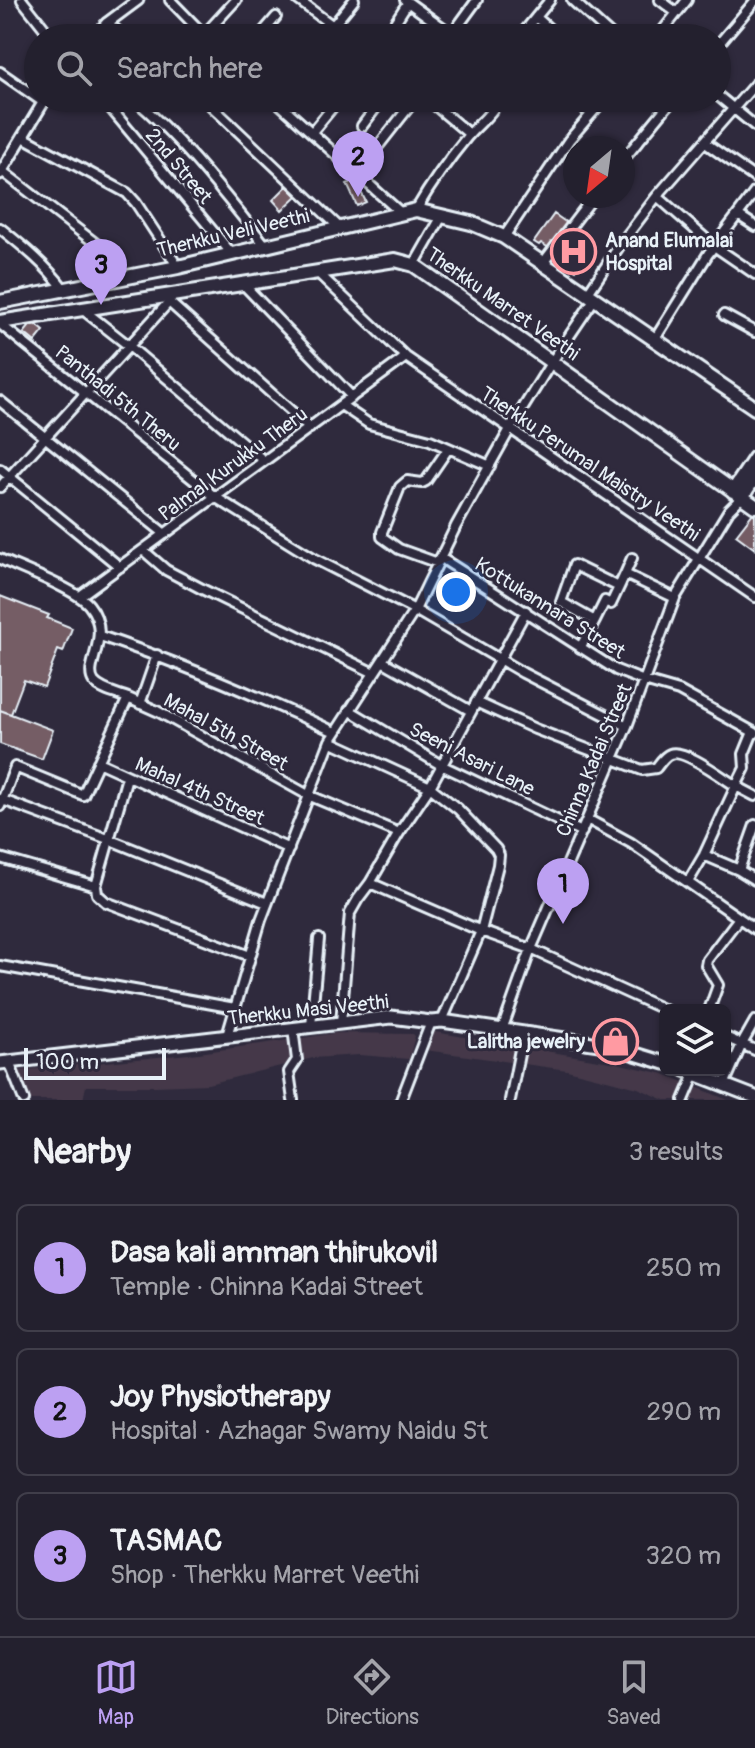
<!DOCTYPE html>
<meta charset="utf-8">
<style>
:root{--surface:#23202e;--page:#2b2836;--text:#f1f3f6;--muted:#a3a3aa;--line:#403e4a;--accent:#bca0f2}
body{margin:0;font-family:Pangolin,sans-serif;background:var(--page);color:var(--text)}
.controls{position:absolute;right:24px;bottom:24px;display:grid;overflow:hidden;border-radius:12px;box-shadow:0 2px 6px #0004}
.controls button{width:72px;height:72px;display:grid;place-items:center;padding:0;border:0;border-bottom:2px solid var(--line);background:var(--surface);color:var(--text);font:40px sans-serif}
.compass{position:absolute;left:563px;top:136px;width:72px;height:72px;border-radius:50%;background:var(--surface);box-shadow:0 2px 6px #0004;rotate:209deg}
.scale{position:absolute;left:24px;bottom:20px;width:142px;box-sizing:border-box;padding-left:8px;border:4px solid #e8f1f8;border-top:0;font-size:22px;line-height:28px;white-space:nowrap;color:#e8f1f8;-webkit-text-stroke:6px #2f2a3d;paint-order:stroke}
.you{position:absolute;left:456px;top:592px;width:28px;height:28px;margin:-20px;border:6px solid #fff;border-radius:50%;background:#1a73e8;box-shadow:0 0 0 12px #1a73e833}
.badge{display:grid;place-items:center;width:52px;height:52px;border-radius:50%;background:var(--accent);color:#111;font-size:26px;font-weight:700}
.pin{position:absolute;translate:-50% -66px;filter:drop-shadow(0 2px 4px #0008)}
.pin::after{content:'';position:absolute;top:42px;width:28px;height:24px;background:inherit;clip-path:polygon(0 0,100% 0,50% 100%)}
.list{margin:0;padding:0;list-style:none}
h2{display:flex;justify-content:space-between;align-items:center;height:104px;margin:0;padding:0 32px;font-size:34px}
h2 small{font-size:26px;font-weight:400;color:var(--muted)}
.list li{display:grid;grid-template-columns:52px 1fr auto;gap:24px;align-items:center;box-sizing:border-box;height:128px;margin:0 16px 16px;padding:0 16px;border:2px solid var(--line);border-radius:12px}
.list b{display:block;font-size:30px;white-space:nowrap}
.list p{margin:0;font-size:26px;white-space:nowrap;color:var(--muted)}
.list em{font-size:26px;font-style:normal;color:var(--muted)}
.icon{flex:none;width:44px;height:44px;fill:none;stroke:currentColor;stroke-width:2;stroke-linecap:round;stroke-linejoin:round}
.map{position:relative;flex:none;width:755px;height:1100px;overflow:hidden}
.search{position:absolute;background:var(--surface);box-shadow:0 2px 6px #0004;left:24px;right:24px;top:24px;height:88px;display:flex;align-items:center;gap:20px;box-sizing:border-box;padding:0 28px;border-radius:44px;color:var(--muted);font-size:30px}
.sheet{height:536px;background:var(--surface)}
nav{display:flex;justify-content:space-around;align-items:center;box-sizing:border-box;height:112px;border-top:2px solid var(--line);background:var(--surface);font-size:22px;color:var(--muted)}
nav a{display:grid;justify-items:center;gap:4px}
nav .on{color:var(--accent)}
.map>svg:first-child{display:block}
.built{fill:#443949}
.building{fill:#755d65;stroke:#e8f1f8;stroke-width:2}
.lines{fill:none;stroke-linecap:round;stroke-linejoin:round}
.minor-casing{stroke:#e8f1f8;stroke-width:14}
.tertiary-casing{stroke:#e8f1f8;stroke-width:15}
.secondary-casing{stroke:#e8f1f8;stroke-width:17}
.primary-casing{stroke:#e8f1f8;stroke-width:18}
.minor{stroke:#2f2a3d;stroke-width:8}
.tertiary{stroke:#2f2a3d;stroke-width:9}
.secondary{stroke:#2f2a3d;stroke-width:11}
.primary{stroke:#2f2a3d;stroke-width:12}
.labels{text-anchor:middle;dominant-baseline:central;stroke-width:6;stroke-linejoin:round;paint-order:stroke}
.street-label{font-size:20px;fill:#e8f1f8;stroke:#2f2a3d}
.poi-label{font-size:20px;font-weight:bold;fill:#e8f1f8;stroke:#2f2a3d;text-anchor:start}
</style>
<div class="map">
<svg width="755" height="1100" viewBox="0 0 755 1100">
<rect width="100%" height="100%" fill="#2f2a3d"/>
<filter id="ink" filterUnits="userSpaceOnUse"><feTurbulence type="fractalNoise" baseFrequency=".0125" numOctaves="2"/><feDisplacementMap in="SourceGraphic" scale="16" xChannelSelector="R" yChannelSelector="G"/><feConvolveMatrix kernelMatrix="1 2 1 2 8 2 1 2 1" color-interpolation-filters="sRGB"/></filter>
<g filter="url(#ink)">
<path class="built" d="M435 1032 616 1063 664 1074 728 1100H665L638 1088 567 1070 425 1050 430 1035Z
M336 1033 413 1034 415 1036 409 1059 359 1055 313 1058 208 1084 156 1086H86L83 1100H19L10 1073 13 1071 199 1053Z"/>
<path class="building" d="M355 180 366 202 357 206 347 184Z
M287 186 297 196 282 210 273 200Z
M554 214 567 223 549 248 541 243 539 245 534 242Z
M572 233 591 245 576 270 556 259Z
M33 322 44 331 35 342 24 333Z
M753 513 755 515V549L736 535Z
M0 596 49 615 47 618 72 628 63 652 58 650 44 687 24 680 11 714 0 710Z
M0 710 53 730 42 759 0 744Z"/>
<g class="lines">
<defs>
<path id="minor" d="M22 0 52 38
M170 0 207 38
M298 0 349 38
M405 0 457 38
M572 0 614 38
M660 0 677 13
M536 17 559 38
M107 23 127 38
M204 35 236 0
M450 37 477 0
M258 38 276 17
M323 38 354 0
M385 38 408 2
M519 38 550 0
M657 38 687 0
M717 46 755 1
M0 72 43 102
M717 95 755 126
M102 98 232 254
M133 98C184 141 224 194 266 246
M203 98 340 228
M273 98 402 214
M426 98 469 134
M572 98 591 114
M362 126 383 98
M312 132 340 98
M23 137 127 193 136 203 178 267
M704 142 755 178
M623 160 674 98
M2 171 99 246 108 261 114 280
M357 173 416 98
M657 196 714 246 755 274
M416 210C431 184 448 160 467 137 477 125 490 116 497 103L495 98
M738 215 755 226
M0 228C24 247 46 265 64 289
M504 237 569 140 605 98
M543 263 594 196
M414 265 442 216
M317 272 406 357 755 597
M243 284 352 397
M588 293 622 242 657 196 755 84
M169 302 310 428
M82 309 129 346 264 461
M724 315 755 332
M0 324 215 497 315 559 415 610 523 673 627 726
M655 339 708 254 755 192
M0 401 165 534
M341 405 369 424 430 440 490 466
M0 469 120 567
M0 487 169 302 167 296
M143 550 166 570 204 590 374 673
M441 558 616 670 644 681 679 691 755 733
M632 558 625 574 675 598
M0 559C21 569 76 589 89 605 114 636 82 666 94 682 101 691 118 694 128 698L83 795 15 767 0 806
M438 563 399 549 382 537V532L400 487 407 481 422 483 426 481 448 449
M619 587 611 604 605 601 595 621 561 602 574 565 619 587 625 574
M80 596 406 357
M100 636C181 663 258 696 335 732
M580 648 595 621
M382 661 471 711
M128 698 157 711 308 795 399 833
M476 702 535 729 642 770 656 768C660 763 664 756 670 754 684 748 723 778 736 786L745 768 744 754 753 732
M140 704 157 655
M349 710 441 765 582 832
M330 741 430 787 458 809 496 849 499 855 498 865 481 931 370 883 399 833 430 787 526 611
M98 762 289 849
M0 799 108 839 267 903
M587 819 631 843 755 929
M704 855 739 870 755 880
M0 858 96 886 97 894 106 902 250 956
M739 870 755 825
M688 882 704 855 736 786 755 796
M96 886 127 777
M0 966 235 1008
M709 1010 718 985 706 965 707 960 739 918
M442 1021 481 931 531 949 665 1010
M341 1023 350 913 358 899 370 883
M311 1026 319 939
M293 1028 297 1060 289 1072 293 1100
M502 1030 531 949 627 726 675 598 729 510 742 497
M227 1036 261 920 330 741 415 610 456 526 510 429 551 363 595 298
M725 1037 755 1050
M9 1062 24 1100
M724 1085 742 1044 755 1021
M401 1100 431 1022
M510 1100 523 1034
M684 1100 695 1074"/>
<path id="tertiary" d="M94 38 107 23 138 0
M0 174 46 98"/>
<path id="secondary" d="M0 1063 391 1017 431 1022 442 1021 606 1045 665 1063
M685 1070 755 1097"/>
<path id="primary" d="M0 302 178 267 416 210 471 223 504 237 755 408
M0 322 395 260 414 265 755 506
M733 491 755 458
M742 497 755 477"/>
</defs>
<use href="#minor" class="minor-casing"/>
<use href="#tertiary" class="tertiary-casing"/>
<use href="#secondary" class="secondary-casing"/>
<use href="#primary" class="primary-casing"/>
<use href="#minor" class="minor"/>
<use href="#tertiary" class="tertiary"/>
<use href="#secondary" class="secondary"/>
<use href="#primary" class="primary"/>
</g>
</g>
<defs>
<symbol id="hospital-ring" viewBox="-11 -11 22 22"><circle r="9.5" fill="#2f2a3d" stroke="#ff9aa2" stroke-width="1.5"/><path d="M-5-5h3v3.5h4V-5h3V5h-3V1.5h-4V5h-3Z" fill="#ff9aa2"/></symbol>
<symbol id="shop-ring" viewBox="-11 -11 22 22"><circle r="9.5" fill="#2f2a3d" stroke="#ff9aa2" stroke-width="1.5"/><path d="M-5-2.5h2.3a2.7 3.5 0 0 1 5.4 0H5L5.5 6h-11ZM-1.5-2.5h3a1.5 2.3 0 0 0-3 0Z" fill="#ff9aa2"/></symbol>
</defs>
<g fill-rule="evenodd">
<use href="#hospital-ring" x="548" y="226" width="51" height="51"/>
<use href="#shop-ring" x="590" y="1016" width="51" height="51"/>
</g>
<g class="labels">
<g class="street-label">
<text transform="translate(179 166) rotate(50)">2nd Street</text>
<text transform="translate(233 233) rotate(-13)">Therkku Veli Veethi</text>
<text transform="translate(503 304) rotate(35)">Therkku Marret Veethi</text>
<text transform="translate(118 398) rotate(39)">Panthadi 5th Theru</text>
<text transform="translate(233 464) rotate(-36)">Palmal Kurukku Theru</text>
<text transform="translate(590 464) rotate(34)">Therkku Perumal Maistry Veethi</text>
<text transform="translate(550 608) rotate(32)">Kottukannara Street</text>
<text transform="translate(226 732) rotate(29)">Mahal 5th Street</text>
<text transform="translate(472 759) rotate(27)">Seeni Asari Lane</text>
<text transform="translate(594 760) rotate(-67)">Chinna Kadai Street</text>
<text transform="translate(200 791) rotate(24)">Mahal 4th Street</text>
<text transform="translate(308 1010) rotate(-6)">Therkku Masi Veethi</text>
</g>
<g class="poi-label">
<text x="605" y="240">Anand Elumalai<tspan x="605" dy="23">Hospital</tspan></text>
<text x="585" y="1041" text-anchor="end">Lalitha jewelry</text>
</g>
</g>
</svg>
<div class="controls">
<button><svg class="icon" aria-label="layers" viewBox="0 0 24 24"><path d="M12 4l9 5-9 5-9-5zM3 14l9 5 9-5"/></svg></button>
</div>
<svg class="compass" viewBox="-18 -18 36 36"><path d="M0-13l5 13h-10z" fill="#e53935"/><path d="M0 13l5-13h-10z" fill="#a3a3aa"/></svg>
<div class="scale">100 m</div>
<div class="you"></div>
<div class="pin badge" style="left:563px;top:924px">1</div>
<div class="pin badge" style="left:358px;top:197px">2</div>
<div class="pin badge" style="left:101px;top:305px">3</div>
<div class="search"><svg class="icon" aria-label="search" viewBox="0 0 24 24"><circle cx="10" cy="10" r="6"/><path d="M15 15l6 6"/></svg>Search here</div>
</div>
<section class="sheet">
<h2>Nearby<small>3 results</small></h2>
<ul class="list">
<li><span class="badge">1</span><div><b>Dasa kali amman thirukovil</b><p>Temple · Chinna Kadai Street</p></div><em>250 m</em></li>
<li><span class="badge">2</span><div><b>Joy Physiotherapy</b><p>Hospital · Azhagar Swamy Naidu St</p></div><em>290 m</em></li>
<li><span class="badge">3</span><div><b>TASMAC</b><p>Shop · Therkku Marret Veethi</p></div><em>320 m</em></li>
</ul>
</section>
<nav>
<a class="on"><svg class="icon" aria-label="map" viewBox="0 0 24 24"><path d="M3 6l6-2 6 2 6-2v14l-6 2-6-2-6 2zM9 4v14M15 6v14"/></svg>Map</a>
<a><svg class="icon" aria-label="directions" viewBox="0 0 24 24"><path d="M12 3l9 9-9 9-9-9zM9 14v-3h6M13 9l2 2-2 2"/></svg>Directions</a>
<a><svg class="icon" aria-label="saved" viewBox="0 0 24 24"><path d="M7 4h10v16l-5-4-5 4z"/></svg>Saved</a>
</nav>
